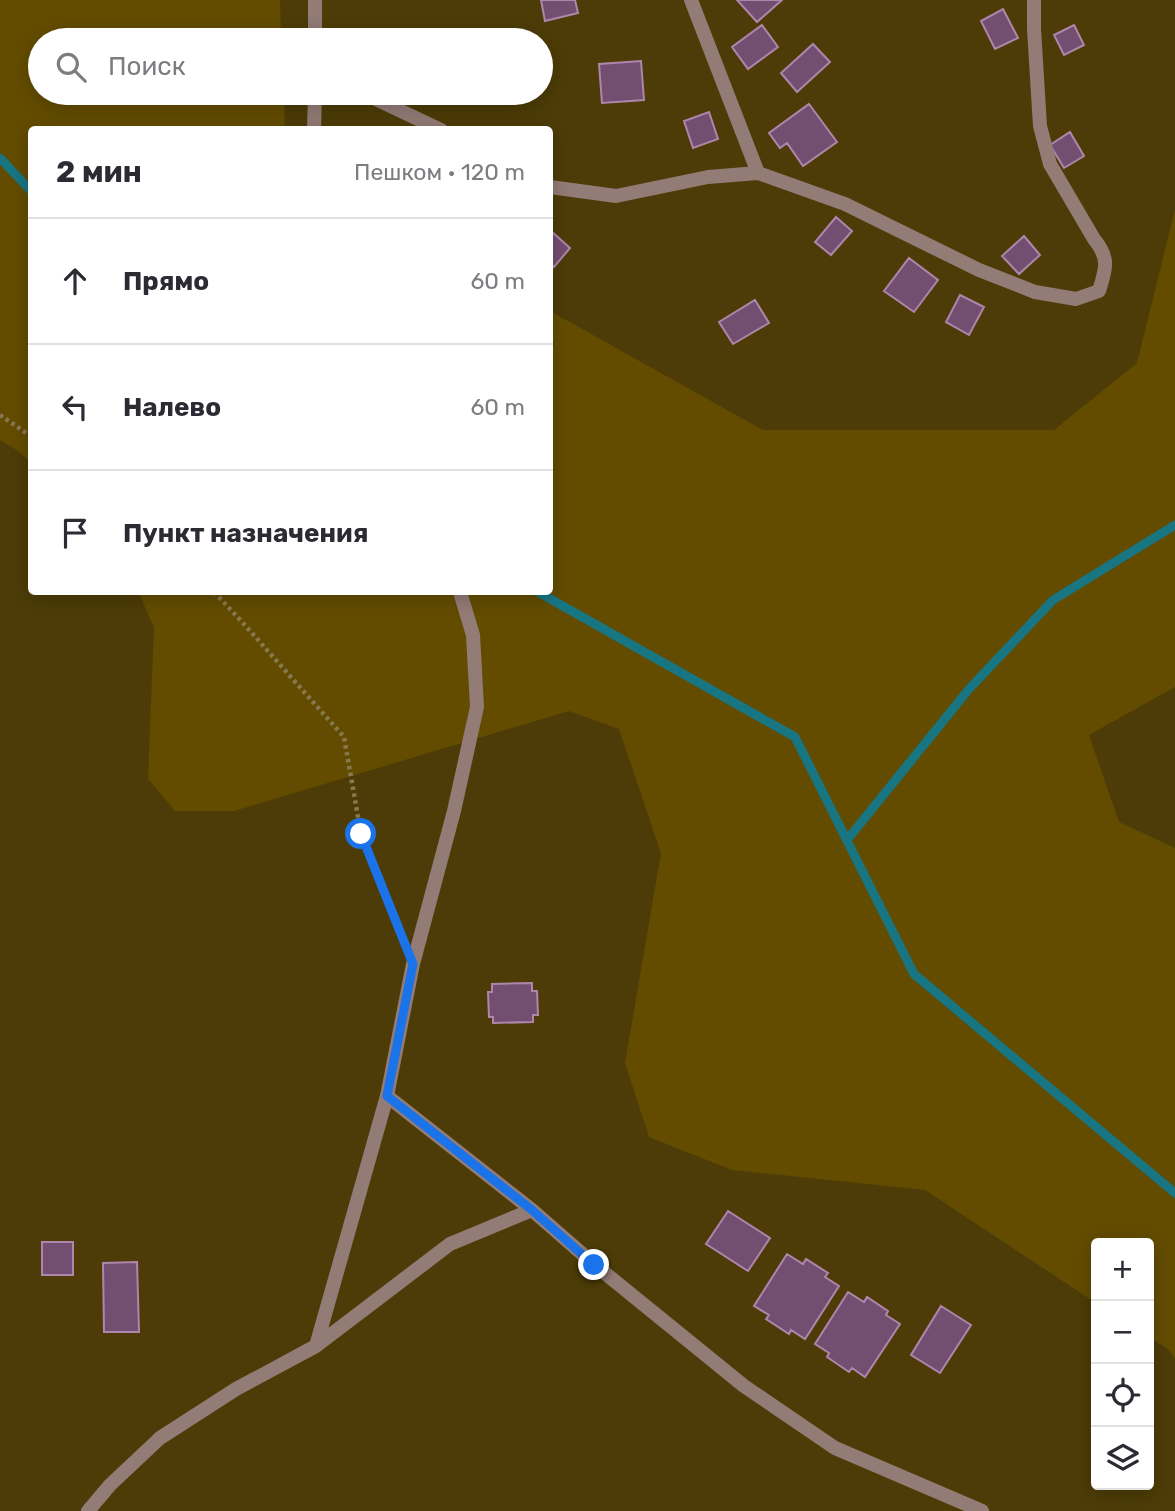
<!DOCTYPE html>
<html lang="ru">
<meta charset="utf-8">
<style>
:root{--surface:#fff;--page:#f2f2f3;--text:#2b2b33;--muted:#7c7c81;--line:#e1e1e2}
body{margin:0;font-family:Rubik,sans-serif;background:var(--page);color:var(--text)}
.controls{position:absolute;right:21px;bottom:21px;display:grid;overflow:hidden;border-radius:7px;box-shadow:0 4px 18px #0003}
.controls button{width:63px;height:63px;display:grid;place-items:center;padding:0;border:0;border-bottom:2px solid var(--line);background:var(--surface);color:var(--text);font:35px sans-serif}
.stop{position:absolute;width:21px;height:21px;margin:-16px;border:5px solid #1a73e8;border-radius:50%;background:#fff}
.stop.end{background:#1a73e8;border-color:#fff;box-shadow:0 2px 7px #0008}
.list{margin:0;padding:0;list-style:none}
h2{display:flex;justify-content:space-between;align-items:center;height:91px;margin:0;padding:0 28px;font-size:30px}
h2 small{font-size:23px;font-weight:400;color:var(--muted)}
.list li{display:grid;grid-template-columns:46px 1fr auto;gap:21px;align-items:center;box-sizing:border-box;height:126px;padding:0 28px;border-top:2px solid var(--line)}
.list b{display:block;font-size:26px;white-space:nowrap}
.list em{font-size:23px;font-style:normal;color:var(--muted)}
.icon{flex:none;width:38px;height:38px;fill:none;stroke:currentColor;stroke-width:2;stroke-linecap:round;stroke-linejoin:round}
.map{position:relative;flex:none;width:1175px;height:1511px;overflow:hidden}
.search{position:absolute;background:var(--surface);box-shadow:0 4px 18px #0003;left:28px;top:28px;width:525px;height:77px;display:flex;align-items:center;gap:18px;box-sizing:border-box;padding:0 24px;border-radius:38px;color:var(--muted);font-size:26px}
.panel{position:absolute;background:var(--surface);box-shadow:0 4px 18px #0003;left:28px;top:126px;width:525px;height:469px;border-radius:7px}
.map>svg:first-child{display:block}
.green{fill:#634c00}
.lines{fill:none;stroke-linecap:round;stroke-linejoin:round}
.stream{stroke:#187582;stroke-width:9}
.building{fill:#724e70;stroke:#ae86ab;stroke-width:2}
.path{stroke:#87784e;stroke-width:4.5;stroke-dasharray:3.5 3.5;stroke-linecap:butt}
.service{stroke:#937b76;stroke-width:14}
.minor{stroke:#937b76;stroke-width:14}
.route{stroke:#1a73e8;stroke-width:9}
</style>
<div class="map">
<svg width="1175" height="1511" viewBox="0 0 1175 1511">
<rect width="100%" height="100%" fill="#4d3c07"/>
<path class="green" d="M0 0H280L281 40H40V93H284L285 129 32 130 31 462 15 449 0 440Z
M1175 210V687L1089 735 1119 822 1175 848V1358L1169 1350 1149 1337V1243H1096V1303L925 1190 732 1170 649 1137 625 1063 661 853 619 729 569 711 234 811H175L148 779 154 627 138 592H550V311L763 430H1054L1137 363Z"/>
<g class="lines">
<path class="stream" d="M0 158 32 192
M538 592 795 737 914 974 1175 1193
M847 840 969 689 1053 600 1175 525"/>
</g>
<path class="building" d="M541 0H575L578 13 545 21Z
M737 0H782L757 22Z
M1003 9 1018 38 995 49 981 21Z
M762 25 778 47 748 69 732 47Z
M1074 25 1084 45 1064 55 1054 35Z
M813 44 830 62 797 92 781 73Z
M641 61 644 100 602 103 599 64Z
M809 104 837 142 803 166 787 143 780 148 769 133Z
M709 112 718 139 693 148 684 121Z
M1070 132 1084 156 1064 168 1050 145Z
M836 217 852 231 831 255 815 242Z
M550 230 570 248 554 267 550 263Z
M1024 236 1040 255 1019 274 1002 256Z
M909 258 938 280 914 312 884 291Z
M960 295 984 307 969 335 946 322Z
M755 300 769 323 733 344 719 322Z
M532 983V991H537L538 1015H533V1022L493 1023V1017H489L488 992H492V984Z
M728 1211 770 1238 748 1271 706 1244Z
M42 1242H73V1275H42Z
M787 1254 803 1264 806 1259 828 1273 825 1277 839 1286 805 1339 791 1330 789 1334 766 1319 769 1315 754 1306Z
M137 1262 139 1332H104L103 1263Z
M848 1292 864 1302 867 1297 888 1311 886 1315 900 1324 865 1377 852 1368 849 1372 827 1357 829 1353 815 1344Z
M941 1306 971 1325 940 1373 911 1355Z"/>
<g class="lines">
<path class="path" d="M0 415 32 437
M214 592 243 623 344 737 361 834 399 931"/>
<path class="service" d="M691 0 758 173
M363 93 441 130
M550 187 616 196 708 177 758 173 845 204 979 270 1035 292 1076 299 1099 291C1106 269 1110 258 1094 239L1050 164 1040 126 1034 29V0
M387 1096 532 1210"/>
<path class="minor" d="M315 0V40
M314 130 315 93
M316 1346 450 1244 532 1210 595 1265 744 1386 835 1448 982 1511
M88 1511 110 1485 160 1438 236 1389 316 1346 387 1096 413 964 454 811 477 707 473 635 460 592"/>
</g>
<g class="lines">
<path class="route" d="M361 834 413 964 387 1096 532 1210 594 1265"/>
</g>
</svg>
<div class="controls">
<button>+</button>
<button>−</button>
<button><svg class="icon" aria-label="locate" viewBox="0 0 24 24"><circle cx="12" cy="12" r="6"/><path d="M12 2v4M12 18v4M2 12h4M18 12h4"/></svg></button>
<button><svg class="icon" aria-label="layers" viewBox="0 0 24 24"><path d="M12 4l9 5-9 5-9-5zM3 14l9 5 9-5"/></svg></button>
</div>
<div class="stop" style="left:361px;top:834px"></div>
<div class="stop end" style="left:594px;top:1265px"></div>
<div class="search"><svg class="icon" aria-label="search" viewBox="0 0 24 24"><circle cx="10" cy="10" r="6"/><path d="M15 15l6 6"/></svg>Поиск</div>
<section class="panel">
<h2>2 мин<small>Пешком · 120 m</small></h2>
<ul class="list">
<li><svg class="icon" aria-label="ahead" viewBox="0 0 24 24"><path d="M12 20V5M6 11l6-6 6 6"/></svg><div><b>Прямо</b></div><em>60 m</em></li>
<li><svg class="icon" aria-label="left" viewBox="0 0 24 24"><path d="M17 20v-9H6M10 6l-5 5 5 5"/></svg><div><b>Налево</b></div><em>60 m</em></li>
<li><svg class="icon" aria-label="arrive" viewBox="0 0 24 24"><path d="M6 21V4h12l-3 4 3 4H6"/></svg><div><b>Пункт назначения</b></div></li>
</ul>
</section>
</div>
